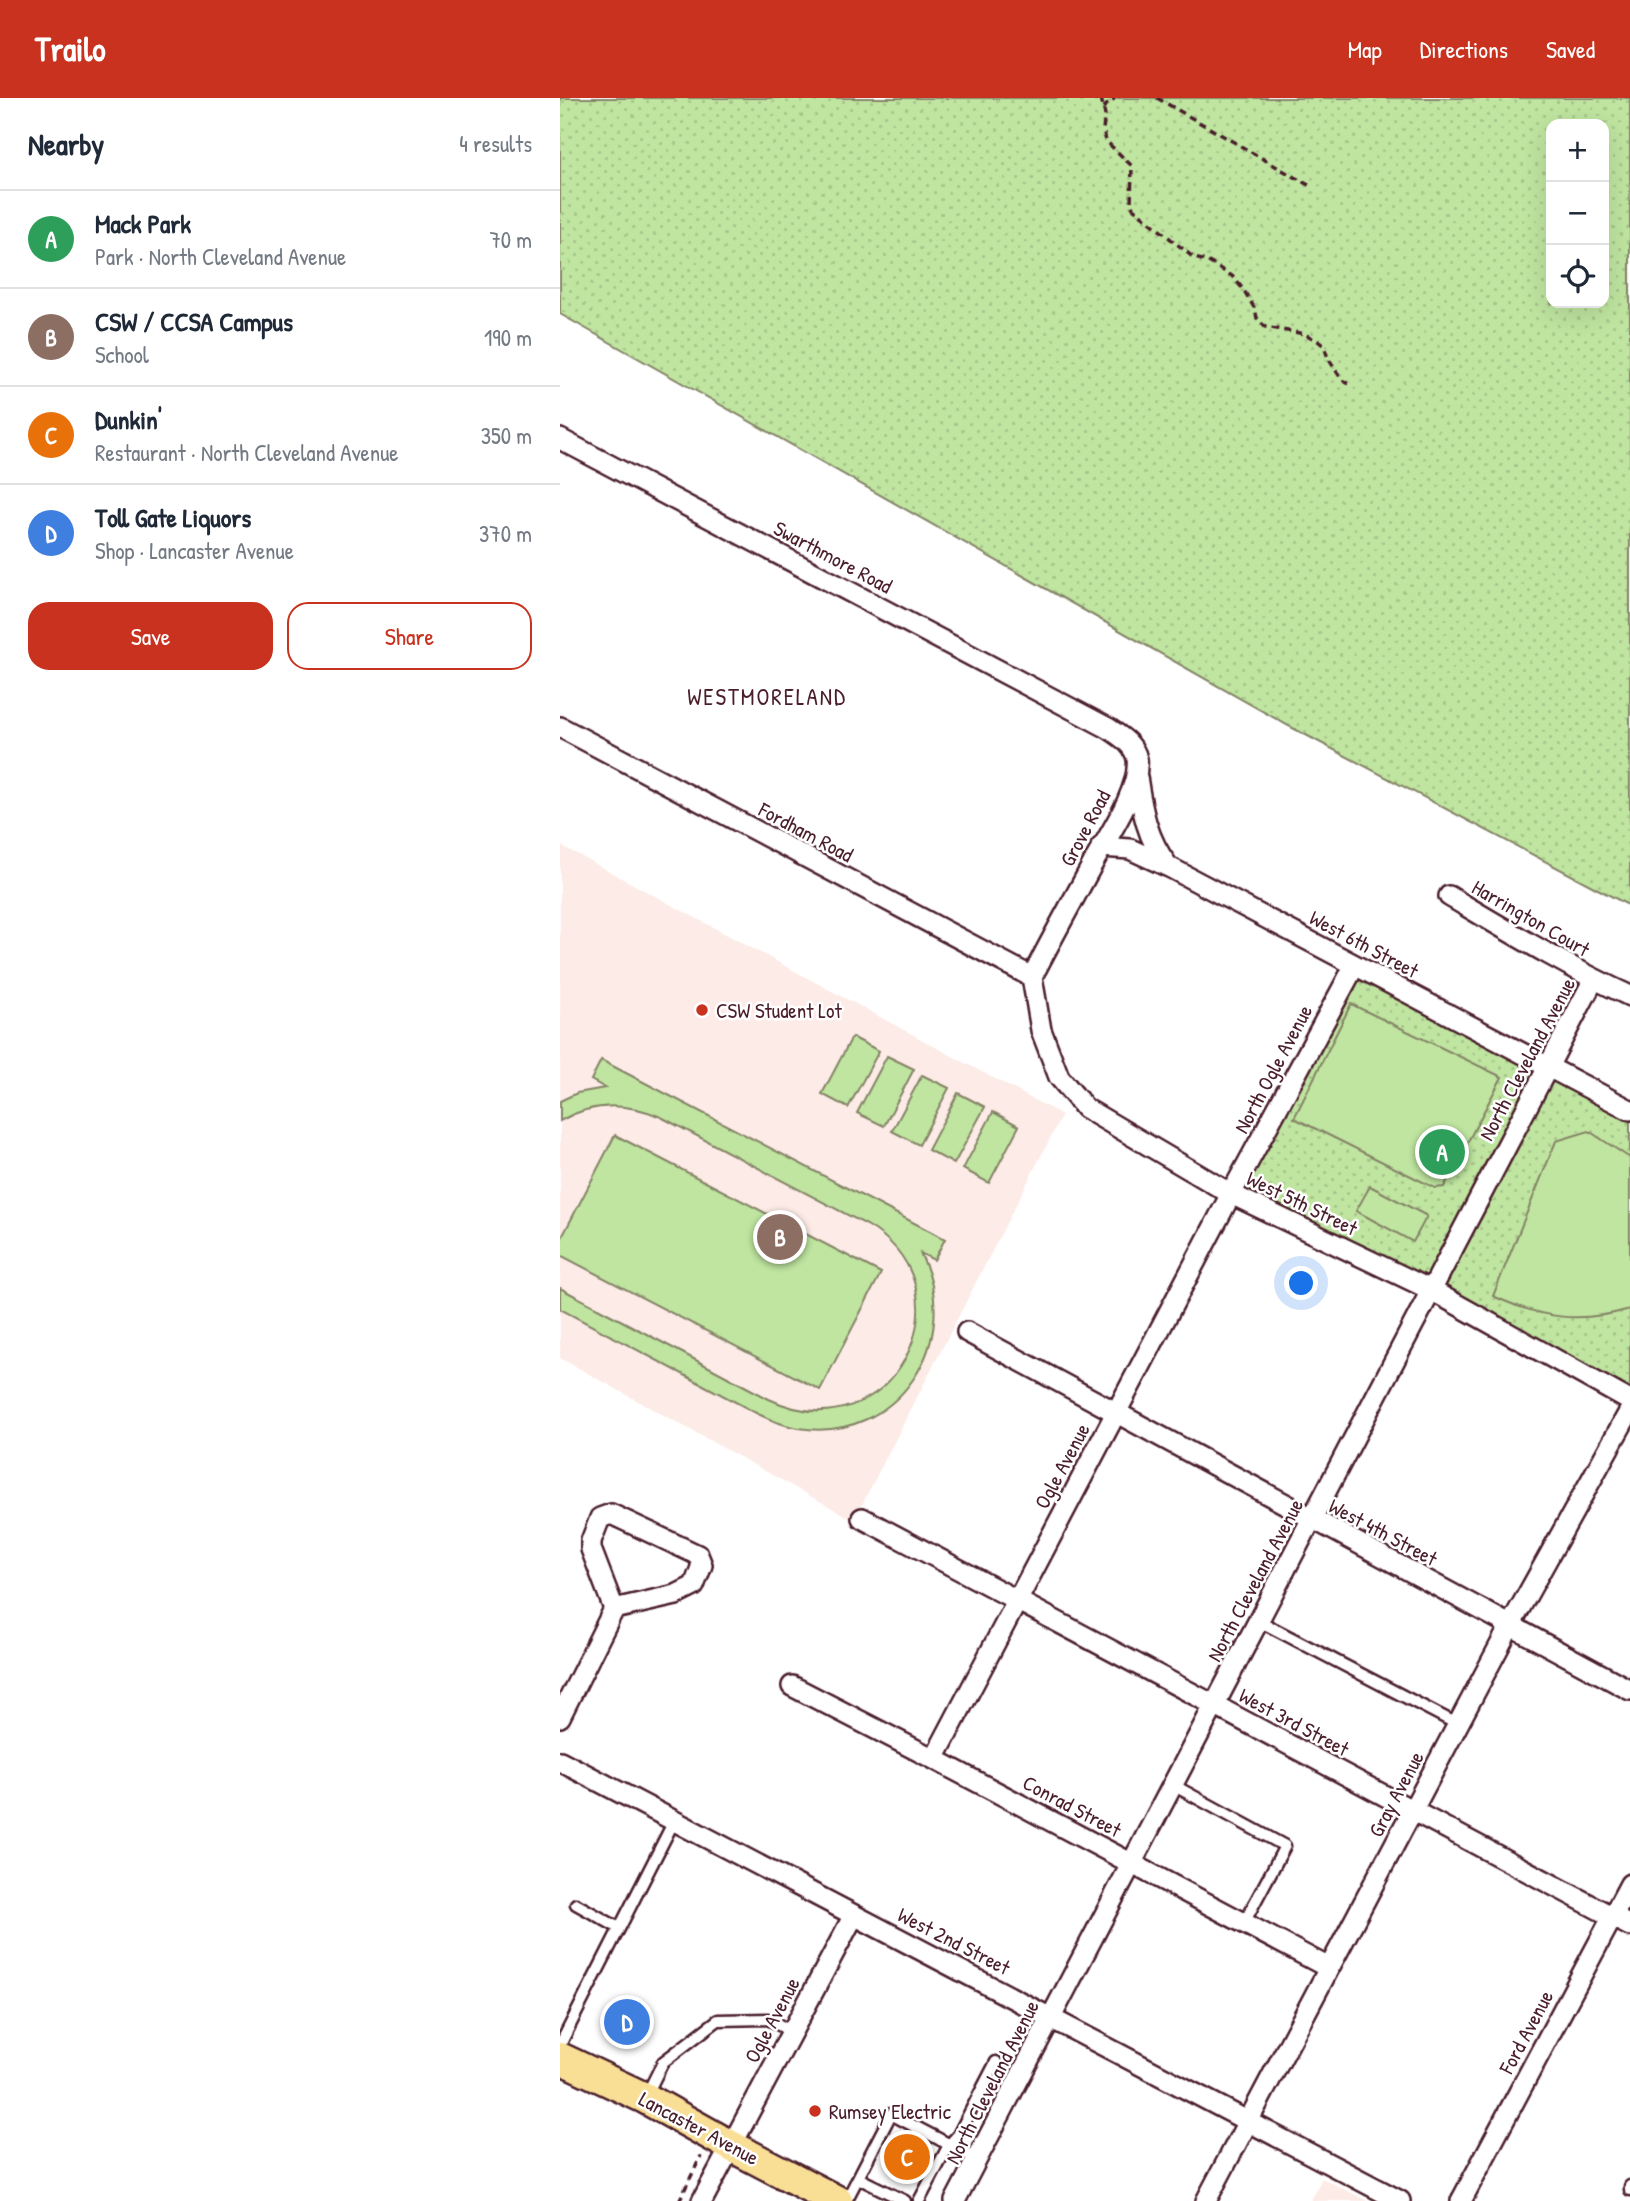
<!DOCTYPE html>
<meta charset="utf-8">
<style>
:root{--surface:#fff;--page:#f2f2f3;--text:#1f2937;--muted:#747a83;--line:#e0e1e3;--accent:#c8321e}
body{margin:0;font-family:"Patrick Hand",sans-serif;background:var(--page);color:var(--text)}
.controls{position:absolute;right:21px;top:21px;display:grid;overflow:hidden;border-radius:14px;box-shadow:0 7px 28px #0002}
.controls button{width:63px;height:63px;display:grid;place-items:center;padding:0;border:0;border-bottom:2px solid var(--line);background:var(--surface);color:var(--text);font:35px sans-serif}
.you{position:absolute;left:742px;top:1186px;width:24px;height:24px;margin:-18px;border:5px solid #fff;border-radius:50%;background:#1a73e8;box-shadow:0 0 0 10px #1a73e833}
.badge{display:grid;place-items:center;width:46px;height:46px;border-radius:50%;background:var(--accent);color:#fff;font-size:23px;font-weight:700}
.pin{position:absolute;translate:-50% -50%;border:4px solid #fff;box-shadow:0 2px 7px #0006}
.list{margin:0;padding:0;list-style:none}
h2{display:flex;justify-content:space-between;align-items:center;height:91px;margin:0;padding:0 28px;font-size:30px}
h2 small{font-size:23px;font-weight:400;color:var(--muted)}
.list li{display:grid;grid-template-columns:46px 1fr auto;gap:21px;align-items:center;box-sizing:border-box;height:98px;padding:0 28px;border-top:2px solid var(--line)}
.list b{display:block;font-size:26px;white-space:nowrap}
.list p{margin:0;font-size:23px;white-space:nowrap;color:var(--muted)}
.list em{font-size:23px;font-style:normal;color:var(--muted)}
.actions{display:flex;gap:14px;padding:21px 28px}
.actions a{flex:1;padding:16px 0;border:2px solid var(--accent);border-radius:21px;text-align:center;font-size:24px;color:var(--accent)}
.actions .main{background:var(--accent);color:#fff}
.icon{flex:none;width:38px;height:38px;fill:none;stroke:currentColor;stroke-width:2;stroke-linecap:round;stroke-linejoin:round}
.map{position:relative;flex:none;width:1070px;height:2103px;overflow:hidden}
header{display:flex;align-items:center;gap:42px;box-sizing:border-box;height:98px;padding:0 35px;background:var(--accent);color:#fff}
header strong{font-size:33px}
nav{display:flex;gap:38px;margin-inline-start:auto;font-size:24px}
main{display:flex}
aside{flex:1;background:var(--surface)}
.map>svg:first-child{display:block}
.built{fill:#fcebe6}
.green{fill:url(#green-dots);stroke:#848266;stroke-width:2;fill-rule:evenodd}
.pitch{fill:#bfe5a0;stroke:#848266;stroke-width:2}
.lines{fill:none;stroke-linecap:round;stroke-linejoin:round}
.service-casing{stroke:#4a1f2b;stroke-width:15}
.minor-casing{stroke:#4a1f2b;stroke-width:24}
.primary-casing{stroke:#4a1f2b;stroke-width:35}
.path{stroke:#4a1f2b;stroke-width:3.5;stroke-dasharray:7 5;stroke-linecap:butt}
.service{stroke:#fff;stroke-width:10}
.minor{stroke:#fff;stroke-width:19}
.primary{stroke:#f9df96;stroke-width:30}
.poi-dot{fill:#c8321e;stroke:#fff;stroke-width:2.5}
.labels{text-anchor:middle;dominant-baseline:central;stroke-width:5;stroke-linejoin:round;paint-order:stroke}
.street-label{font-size:21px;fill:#4a1f2b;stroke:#fff}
.poi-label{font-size:21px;fill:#4a1f2b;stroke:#fff;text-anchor:start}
.neighbourhood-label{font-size:23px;letter-spacing:2px;fill:#4a1f2b;stroke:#fff}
</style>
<header>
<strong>Trailo</strong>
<nav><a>Map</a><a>Directions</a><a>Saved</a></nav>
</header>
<main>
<aside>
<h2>Nearby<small>4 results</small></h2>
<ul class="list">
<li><span class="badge" style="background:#2e9e5b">A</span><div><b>Mack Park</b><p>Park · North Cleveland Avenue</p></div><em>70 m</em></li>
<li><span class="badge" style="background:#8d6e63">B</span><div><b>CSW / CCSA Campus</b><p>School</p></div><em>190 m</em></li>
<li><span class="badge" style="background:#e8710a">C</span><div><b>Dunkin'</b><p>Restaurant · North Cleveland Avenue</p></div><em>350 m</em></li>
<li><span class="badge" style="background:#3f7fe0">D</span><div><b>Toll Gate Liquors</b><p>Shop · Lancaster Avenue</p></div><em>370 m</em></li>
</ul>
<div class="actions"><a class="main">Save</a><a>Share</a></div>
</aside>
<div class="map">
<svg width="1070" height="2103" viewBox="0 0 1070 2103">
<defs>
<pattern id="green-dots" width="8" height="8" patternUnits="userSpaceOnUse" patternTransform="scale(1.75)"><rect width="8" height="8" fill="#bfe5a0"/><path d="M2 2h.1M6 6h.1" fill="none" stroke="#a6c48a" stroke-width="1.8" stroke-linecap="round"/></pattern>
</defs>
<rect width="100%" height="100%" fill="#fff"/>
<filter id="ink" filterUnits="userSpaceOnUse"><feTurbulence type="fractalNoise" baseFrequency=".0143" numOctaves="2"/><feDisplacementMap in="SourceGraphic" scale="14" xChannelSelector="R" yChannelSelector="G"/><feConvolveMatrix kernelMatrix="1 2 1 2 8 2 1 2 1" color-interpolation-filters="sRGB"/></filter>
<g filter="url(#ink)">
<path class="built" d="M0 747 502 1017 294 1422 0 1260Z
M762 2080 808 2103H750Z"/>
<path class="green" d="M0 0H1070V808L727 627 0 216ZM991 26H1044V205H991Z
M795 867 1070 1012V1303L671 1096Z"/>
<path class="pitch" d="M791 906 942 979 884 1089 875 1090 734 1020Z
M292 939 319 953 288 1010 262 996Z
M327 958 354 971 324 1028 297 1015Z
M41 962 385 1141 374 1162 360 1155C406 1241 337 1346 239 1330 224 1328 211 1322 198 1316L0 1211V1190L209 1301C331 1359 418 1192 307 1127L101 1019C66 1004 33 1004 0 1023V1003L17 995 45 990 31 982Z
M362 977 389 990 359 1047 332 1033Z
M398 995 425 1009 394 1066 368 1052Z
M433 1014 459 1028 429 1085 403 1071Z
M1029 1033 1070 1060V1211C1018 1226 981 1220 933 1198L996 1043Z
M55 1037 321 1175 260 1292 0 1157V1143Z
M810 1088 867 1118 853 1144 796 1113Z"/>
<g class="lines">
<defs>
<path id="service" d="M699 1523 899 1627
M613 1687 725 1748 684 1825
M16 1806 59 1830
M0 1947 114 1723
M87 1996 103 1964 158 1922 208 1921 232 1934
M298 2080 345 2103
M1070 2088V2092
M286 2103 331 2016 417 2061
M359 2103 389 2047 398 2037 436 1964"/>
<path id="minor" d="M0 341 548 630C560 638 574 646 577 661 581 692 545 742 531 769 511 806 491 842 472 879
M0 629 472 879
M577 679C582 712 587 741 608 768
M541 749 570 751 609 769 1070 1012
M889 798C948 833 1007 869 1070 898
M472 879 481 932 499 979 525 1010 671 1096 871 1192 1070 1303
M407 1234 1070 1592
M302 1420 1070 1828
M232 1588 374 1661 769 1870
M0 1619 54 1511 31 1451V1443L40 1420 51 1416 138 1457 142 1467 134 1488 116 1497 54 1511
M374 1661 671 1096 795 867
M0 1663 840 2103
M142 2103 294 1817
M395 2103 1034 881
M646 2103 950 1528 1070 1312
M901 2103 1070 1786"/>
<path id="primary" d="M0 1960 85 2000 171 2048 277 2103"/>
</defs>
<use href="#service" class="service-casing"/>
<use href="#minor" class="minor-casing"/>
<use href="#primary" class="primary-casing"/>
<path class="path" d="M541 0 545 17 543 31 546 43 572 68 571 105 573 110 634 160 647 163 672 178 683 191 695 211 697 220 705 229 745 236 758 243 764 248 768 260 782 282 789 286
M597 0 752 89
M543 10 555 0
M119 2103 141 2058"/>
<use href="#service" class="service"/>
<use href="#minor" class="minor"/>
<use href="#primary" class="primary"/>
</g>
</g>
<g class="poi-dot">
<circle cx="142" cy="912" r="7"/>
<circle cx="255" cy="2013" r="7"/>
</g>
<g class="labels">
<g class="street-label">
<text transform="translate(273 459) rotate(28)">Swarthmore Road</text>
<text transform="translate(525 730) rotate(-62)">Grove Road</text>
<text transform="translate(246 734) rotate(28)">Fordham Road</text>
<text transform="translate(971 820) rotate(30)">Harrington Court</text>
<text transform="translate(804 846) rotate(28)">West 6th Street</text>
<text transform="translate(967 961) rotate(-62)">North Cleveland Avenue</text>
<text transform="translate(713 971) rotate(-62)">North Ogle Avenue</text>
<text transform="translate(742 1105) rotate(26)">West 5th Street</text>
<text transform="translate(502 1368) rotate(-62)">Ogle Avenue</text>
<text transform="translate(823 1434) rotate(28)">West 4th Street</text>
<text transform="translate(695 1482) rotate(-62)">North Cleveland Avenue</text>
<text transform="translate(734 1624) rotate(28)">West 3rd Street</text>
<text transform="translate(836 1696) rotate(-62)">Gray Avenue</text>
<text transform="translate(512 1708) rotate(28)">Conrad Street</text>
<text transform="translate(394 1843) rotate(27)">West 2nd Street</text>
<text transform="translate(212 1922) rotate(-62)">Ogle Avenue</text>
<text transform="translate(966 1934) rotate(-62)">Ford Avenue</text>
<text transform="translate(432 1984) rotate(-63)">North Cleveland Avenue</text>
<text transform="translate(139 2030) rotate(28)">Lancaster Avenue</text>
</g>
<g class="poi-label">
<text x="156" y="912">CSW Student Lot</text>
<text x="269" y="2013">Rumsey Electric</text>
</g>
<g class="neighbourhood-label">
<text x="207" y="598">WESTMORELAND</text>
</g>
</g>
</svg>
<div class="controls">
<button>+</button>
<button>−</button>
<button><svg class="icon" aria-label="locate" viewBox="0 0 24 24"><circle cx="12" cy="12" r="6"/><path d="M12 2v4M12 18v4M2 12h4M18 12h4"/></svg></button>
</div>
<div class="you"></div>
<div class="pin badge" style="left:882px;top:1054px;background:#2e9e5b">A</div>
<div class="pin badge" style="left:220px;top:1139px;background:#8d6e63">B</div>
<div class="pin badge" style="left:347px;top:2059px;background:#e8710a">C</div>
<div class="pin badge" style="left:67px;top:1924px;background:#3f7fe0">D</div>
</div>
</main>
